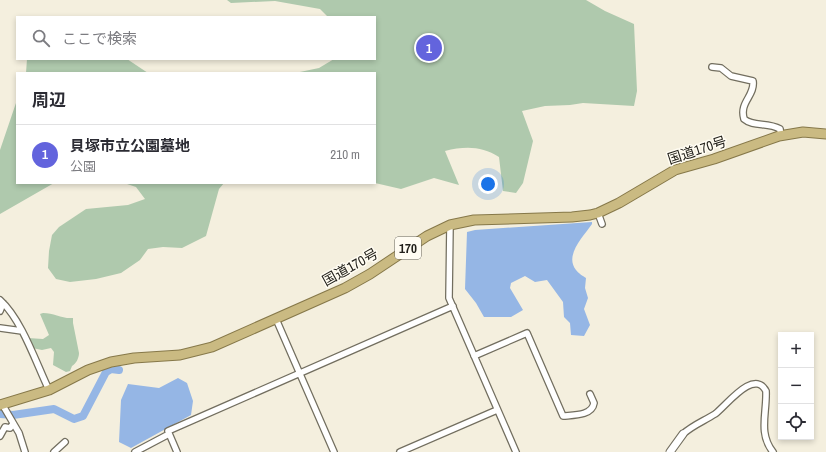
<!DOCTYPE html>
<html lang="ja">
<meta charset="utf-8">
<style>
:root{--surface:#fff;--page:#f2f2f3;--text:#2b2b33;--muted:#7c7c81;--line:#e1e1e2;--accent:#6364dd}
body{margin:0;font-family:"Archivo Narrow","Noto Sans JP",sans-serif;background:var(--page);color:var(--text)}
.controls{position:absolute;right:12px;bottom:12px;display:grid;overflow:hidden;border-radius:0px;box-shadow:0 2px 6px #0003}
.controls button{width:36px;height:36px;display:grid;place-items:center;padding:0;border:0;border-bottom:1px solid var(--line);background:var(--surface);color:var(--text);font:20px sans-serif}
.you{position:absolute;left:488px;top:184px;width:14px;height:14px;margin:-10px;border:3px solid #fff;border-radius:50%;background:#1a73e8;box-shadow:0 0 0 6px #1a73e833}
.badge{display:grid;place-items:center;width:26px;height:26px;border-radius:50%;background:var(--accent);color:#fff;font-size:13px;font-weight:700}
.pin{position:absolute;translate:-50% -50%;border:2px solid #fff;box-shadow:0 1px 4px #0006}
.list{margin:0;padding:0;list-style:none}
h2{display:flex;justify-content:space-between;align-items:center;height:52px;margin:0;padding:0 16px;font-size:17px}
h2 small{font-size:13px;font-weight:400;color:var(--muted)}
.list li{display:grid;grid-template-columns:26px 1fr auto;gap:12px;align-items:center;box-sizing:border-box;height:60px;padding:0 16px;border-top:1px solid var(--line)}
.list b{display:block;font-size:15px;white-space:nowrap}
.list p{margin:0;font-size:13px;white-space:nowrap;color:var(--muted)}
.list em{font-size:13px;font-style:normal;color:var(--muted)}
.icon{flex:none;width:22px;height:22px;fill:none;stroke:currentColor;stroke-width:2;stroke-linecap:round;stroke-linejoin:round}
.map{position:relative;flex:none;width:826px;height:452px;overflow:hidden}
.search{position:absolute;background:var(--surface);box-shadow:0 2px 6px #0003;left:16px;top:16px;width:360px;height:44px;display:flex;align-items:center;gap:10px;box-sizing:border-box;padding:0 14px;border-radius:0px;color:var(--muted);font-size:15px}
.panel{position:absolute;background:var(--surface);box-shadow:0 2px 6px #0003;left:16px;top:72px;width:360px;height:112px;border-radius:0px}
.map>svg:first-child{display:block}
.green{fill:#afc9ad}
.water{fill:#95b6e5}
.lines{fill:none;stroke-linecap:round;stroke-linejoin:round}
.river{stroke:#95b6e5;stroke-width:8}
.minor-casing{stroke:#726e5f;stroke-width:8}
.tertiary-casing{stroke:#726e5f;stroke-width:9}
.trunk-casing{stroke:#867849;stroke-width:11}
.minor{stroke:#fff;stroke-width:5.5}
.tertiary{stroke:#fff;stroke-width:7}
.trunk{stroke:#caba82;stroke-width:9}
.labels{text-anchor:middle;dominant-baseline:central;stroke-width:3;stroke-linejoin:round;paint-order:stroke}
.shield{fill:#fffcf2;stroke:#64625b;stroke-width:1}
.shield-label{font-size:13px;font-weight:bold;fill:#22201a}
.street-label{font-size:14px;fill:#22201a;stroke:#fffcf2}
</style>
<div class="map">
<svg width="826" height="452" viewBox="0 0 826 452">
<rect width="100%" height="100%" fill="#f4efde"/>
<path class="green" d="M227 0H586L605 11 634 24 637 91 634 106 583 103 570 105 545 106 522 111 533 141 523 183 516 193 503 191 499 157C482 146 465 146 445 151L459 185 434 178 401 189 375 183V73H295L319 68 334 59H375V17H328L320 9 275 1 231 3Z
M27 59H127L148 73H26Z
M17 100V183H54L0 214V150Z
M124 183H224L219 189 206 236 182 248 163 247 148 249 140 260 121 273 96 279 70 282 56 279 48 268 49 251 52 235 59 227 86 209 128 205 145 199 136 187Z
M43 313C54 313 62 319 73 318V323L79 353C79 358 76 364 72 366L70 371 66 372 53 365 54 352 51 348 42 350 32 348 28 338 43 339 49 335 40 314Z"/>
<path class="water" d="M592 222V224C584 236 564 255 576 270 578 273 583 276 586 278L585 288 588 298 584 309 590 325 584 336 571 335 570 323 564 317 563 302 547 280 535 282 525 276 511 283 510 288 523 310 511 317H484L476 303 465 289 467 232 475 230Z
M178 378 187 383 193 401 191 415 131 448 119 442 121 400 128 384 159 388Z"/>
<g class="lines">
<path class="river" d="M0 414 13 415 54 409 74 419 83 416 106 372 111 369 119 370"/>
<defs>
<path id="minor" d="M712 67 721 68 731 76 753 81C755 96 739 102 744 119 753 127 768 122 780 129L781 136
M598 213 602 224
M450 225 449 298 516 452
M0 300C22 320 36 363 49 390
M0 311 3 303
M276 319 334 452
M0 328 22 331
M474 356 527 333 563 416C573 415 592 416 594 403L590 394
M2 404 19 433 25 452
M683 434C693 425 704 421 715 414 726 406 754 368 766 391 767 413 758 433 773 452
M0 436 5 427 10 428 13 424
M54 452 65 442
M135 452 169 434
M177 452 168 431 453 306
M400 452 497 410"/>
<path id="tertiary" d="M670 452 683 434"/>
<path id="trunk" d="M0 405 49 390 88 370 111 362 134 358 180 355 212 347 345 288 370 274 427 236 450 225 474 220 572 217 590 215 598 213 619 203 675 170 714 159 779 136 803 132 826 134"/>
</defs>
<use href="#minor" class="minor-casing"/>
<use href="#tertiary" class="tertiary-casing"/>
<use href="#trunk" class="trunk-casing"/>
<use href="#minor" class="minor"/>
<use href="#tertiary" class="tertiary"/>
<use href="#trunk" class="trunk"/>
</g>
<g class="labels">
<rect class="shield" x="395" y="237" width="26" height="22" rx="3"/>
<g class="shield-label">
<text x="408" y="248">170</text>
</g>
<g class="street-label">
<text transform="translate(697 150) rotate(-18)">国道170号</text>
<text transform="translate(350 267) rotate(-29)">国道170号</text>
</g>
</g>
</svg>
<div class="controls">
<button>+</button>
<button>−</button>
<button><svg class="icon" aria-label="locate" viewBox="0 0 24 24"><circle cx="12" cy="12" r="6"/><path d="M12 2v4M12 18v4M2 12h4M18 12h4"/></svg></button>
</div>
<div class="you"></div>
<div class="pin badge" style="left:429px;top:48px">1</div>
<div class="search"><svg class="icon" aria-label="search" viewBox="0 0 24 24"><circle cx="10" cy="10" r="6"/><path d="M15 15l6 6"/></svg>ここで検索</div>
<section class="panel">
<h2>周辺<small></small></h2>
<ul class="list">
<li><span class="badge">1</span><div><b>貝塚市立公園墓地</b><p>公園</p></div><em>210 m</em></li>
</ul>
</section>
</div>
